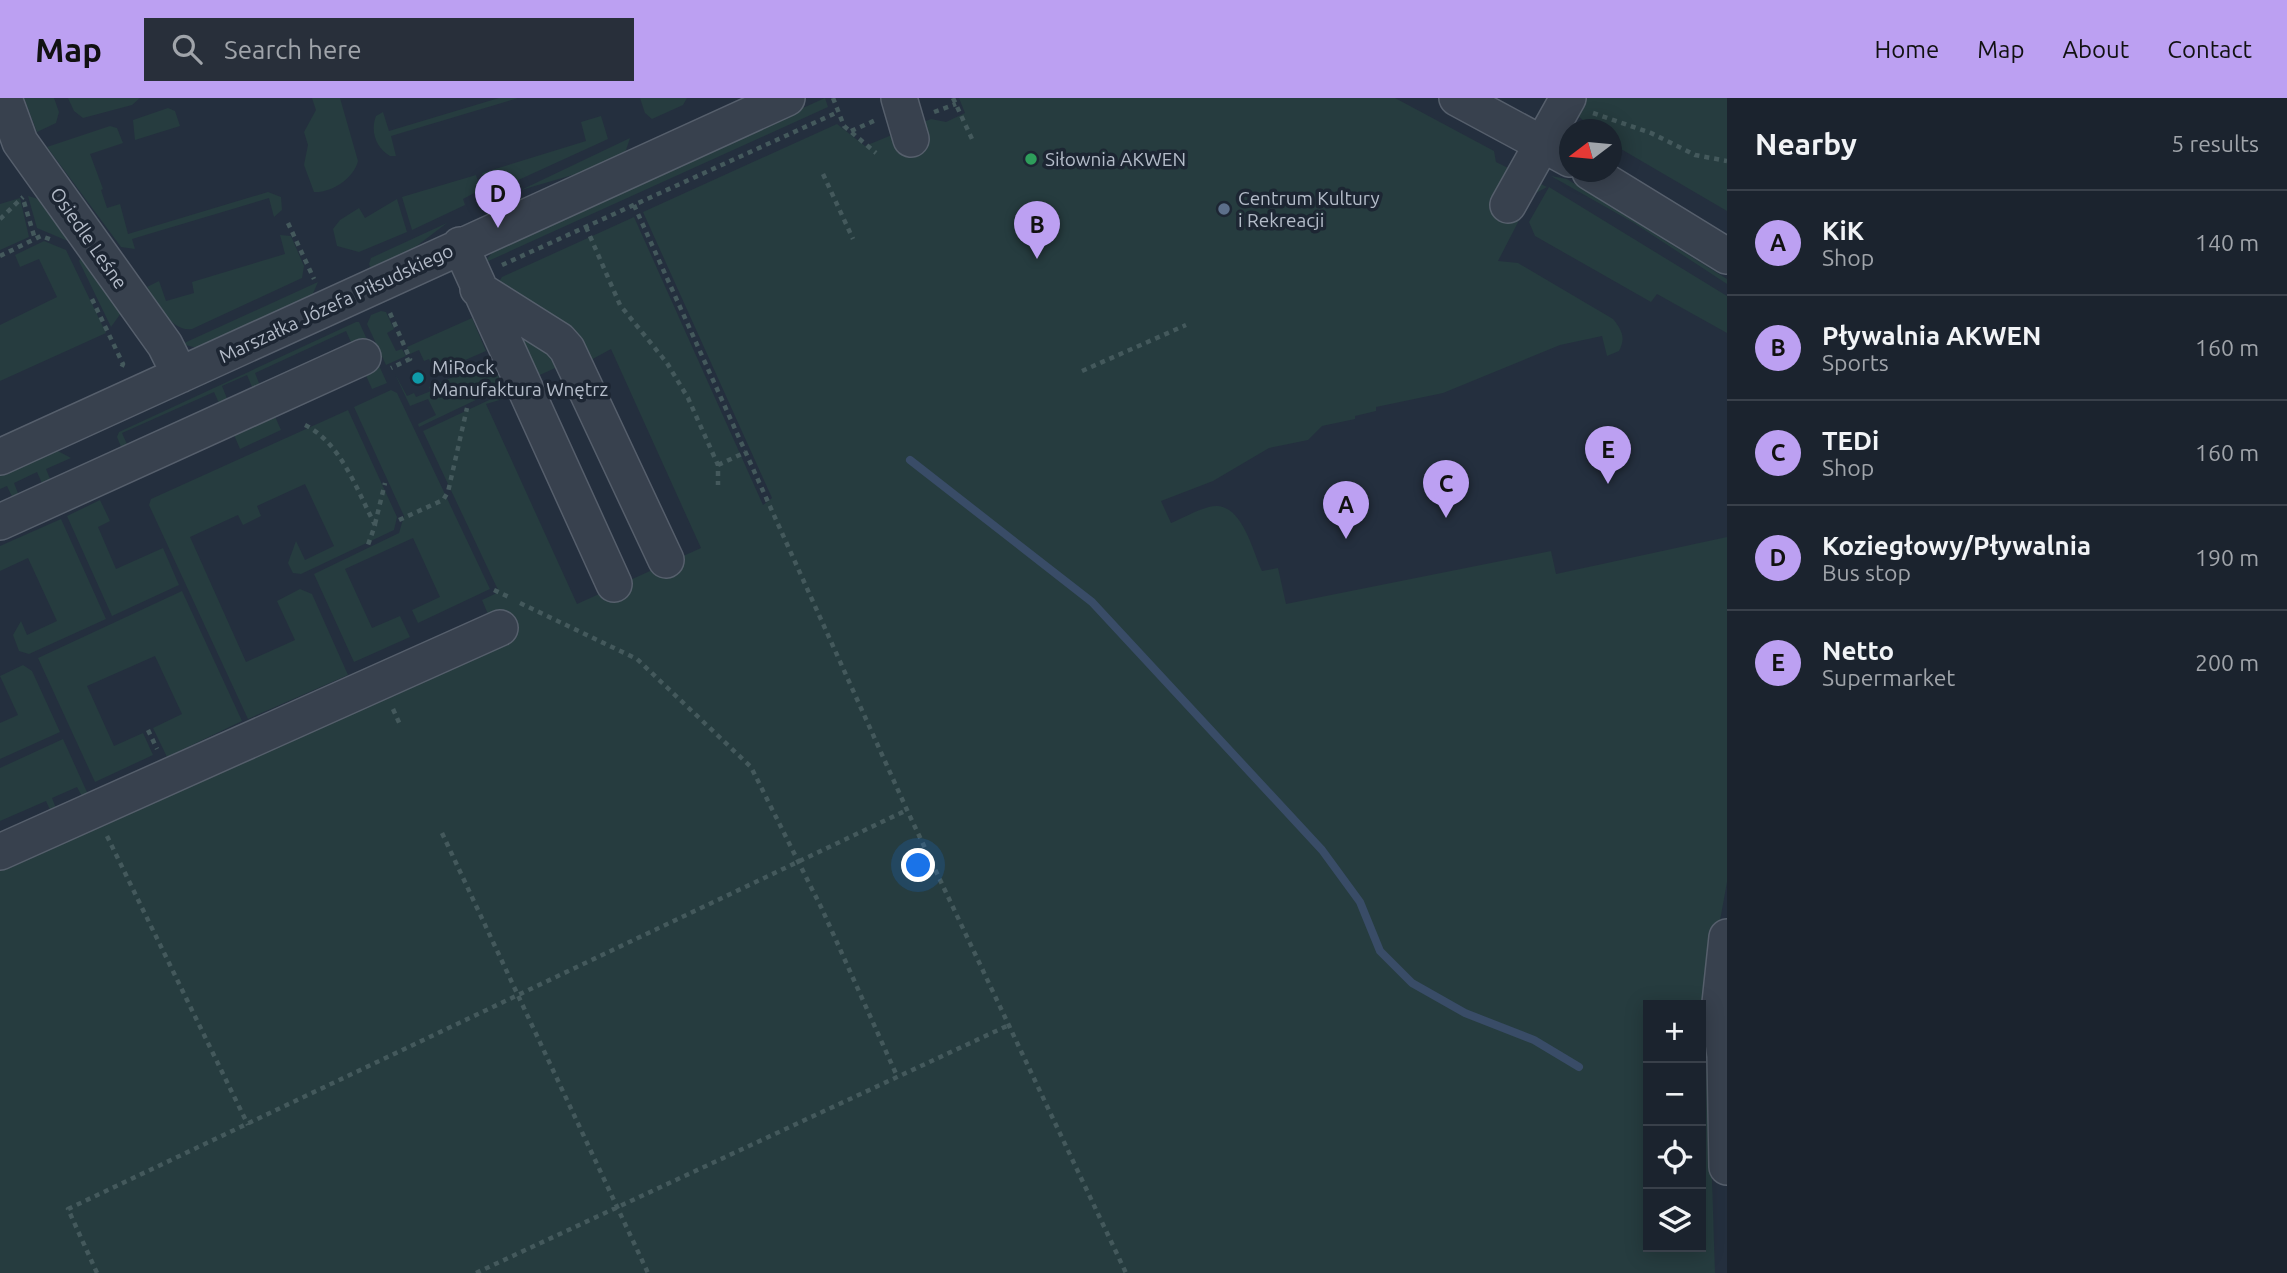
<!DOCTYPE html>
<meta charset="utf-8">
<style>
:root{--surface:#1b232e;--page:#282f3a;--text:#f1f3f6;--muted:#a0a4aa;--line:#39404a;--accent:#bca0f2}
body{margin:0;font-family:Ubuntu,sans-serif;background:var(--page);color:var(--text)}
.controls{position:absolute;right:21px;bottom:21px;display:grid;overflow:hidden;border-radius:0px;box-shadow:0 4px 18px #0003}
.controls button{width:63px;height:63px;display:grid;place-items:center;padding:0;border:0;border-bottom:2px solid var(--line);background:var(--surface);color:var(--text);font:35px sans-serif}
.compass{position:absolute;left:1559px;top:21px;width:63px;height:63px;border-radius:50%;background:var(--surface);box-shadow:0 4px 18px #0003;rotate:254deg}
.you{position:absolute;left:919px;top:768px;width:24px;height:24px;margin:-18px;border:5px solid #fff;border-radius:50%;background:#1a73e8;box-shadow:0 0 0 10px #1a73e833}
.badge{display:grid;place-items:center;width:46px;height:46px;border-radius:50%;background:var(--accent);color:#111;font-size:23px;font-weight:700}
.pin{position:absolute;translate:-50% -58px;filter:drop-shadow(0 2px 4px #0008)}
.pin::after{content:'';position:absolute;top:37px;width:24px;height:21px;background:inherit;clip-path:polygon(0 0,100% 0,50% 100%)}
.list{margin:0;padding:0;list-style:none}
h2{display:flex;justify-content:space-between;align-items:center;height:91px;margin:0;padding:0 28px;font-size:30px}
h2 small{font-size:23px;font-weight:400;color:var(--muted)}
.list li{display:grid;grid-template-columns:46px 1fr auto;gap:21px;align-items:center;box-sizing:border-box;height:105px;padding:0 28px;border-top:2px solid var(--line)}
.list b{display:block;font-size:26px;white-space:nowrap}
.list p{margin:0;font-size:23px;white-space:nowrap;color:var(--muted)}
.list em{font-size:23px;font-style:normal;color:var(--muted)}
.icon{flex:none;width:38px;height:38px;fill:none;stroke:currentColor;stroke-width:2;stroke-linecap:round;stroke-linejoin:round}
.map{position:relative;flex:none;width:1727px;height:1175px;overflow:hidden}
header{display:flex;align-items:center;gap:42px;box-sizing:border-box;height:98px;padding:0 35px;background:var(--accent);color:#111}
header strong{font-size:33px}
nav{display:flex;gap:38px;margin-inline-start:auto;font-size:24px}
.search{width:490px;height:63px;background:var(--page);display:flex;align-items:center;gap:18px;box-sizing:border-box;padding:0 24px;border-radius:0px;color:var(--muted);font-size:26px}
main{display:flex}
aside{flex:1;background:var(--surface)}
.map>svg:first-child{display:block}
.green{fill:#263c3f;fill-rule:evenodd}
.lines{fill:none;stroke-linecap:round;stroke-linejoin:round}
.stream{stroke:#394c67;stroke-width:8}
.minor-casing{stroke:#565f6c;stroke-width:38}
.path{stroke:#44595c;stroke-width:4.5;stroke-dasharray:5 5;stroke-linecap:butt}
.minor{stroke:#38414e;stroke-width:35}
.leisure-dot{fill:#2e9e5b;stroke:#1d2633;stroke-width:2.5}
.service-dot{fill:#5c6f8a;stroke:#1d2633;stroke-width:2.5}
.culture-dot{fill:#0f9aa8;stroke:#1d2633;stroke-width:2.5}
.labels{text-anchor:middle;dominant-baseline:central;stroke-width:7;stroke-linejoin:round;paint-order:stroke}
.poi-label{font-size:19px;fill:#b4bcc9;stroke:#1d2633;text-anchor:start}
.street-label{font-size:19px;fill:#b4bcc9;stroke:#1d2633}
</style>
<header>
<strong>Map</strong>
<div class="search"><svg class="icon" aria-label="search" viewBox="0 0 24 24"><circle cx="10" cy="10" r="6"/><path d="M15 15l6 6"/></svg>Search here</div>
<nav><a>Home</a><a>Map</a><a>About</a><a>Contact</a></nav>
</header>
<main>
<div class="map">
<svg width="1727" height="1175" viewBox="0 0 1727 1175">
<rect width="100%" height="100%" fill="#242f3e"/>
<path class="green" d="M24 0H54L59 14 56 25 37 34Z
M68 0H140L132 7 83 20 74 13Z
M312 0H340L358 63C354 80 332 95 314 94L304 67 308 47 304 34 316 12Z
M499 0H518L391 38 396 58H390C376 50 370 33 376 18L383 14 389 33Z
M640 0H687L683 7 652 21 645 15Z
M825 0 828 9 484 165 497 148Z
M959 0H1395L1494 53 1496 64 1547 89 1532 97 1498 163 1518 165 1613 221C1622 232 1626 240 1619 253L1607 258 1602 238 1560 247 1443 295 1376 309V313L1355 318V321L1322 328 1308 342 1269 350 1213 383 1161 403 1171 425C1184 420 1203 408 1217 408 1243 409 1253 454 1262 473L1278 470 1286 506 1551 453 1556 476 1727 439V784L1715 850 1708 957 1715 1175H0V771L490 521 482 502 499 494 423 333 504 295 510 299 486 306 577 506 701 450 611 251 589 263 496 189 502 179 634 119 763 407 772 400 643 114 837 26 865 48 931 21 946 24 965 15ZM1648 907H1701V1149H1648Z
M1582 0H1727V113L1621 51 1612 44V32L1595 31 1575 16Z
M168 10 175 13 180 28 135 42 133 22Z
M601 18 608 41 488 96 482 75 586 43 581 24Z
M110 28 117 30 123 45 90 56 103 91 101 92 107 110 120 106 128 136 268 94 281 99 282 112 274 119 269 100 132 141 135 151 121 149 47 49Z
M630 40 624 58 600 69 521 92Z
M476 77 483 99 478 93 463 101 465 107 412 132 402 99Z
M1551 78 1567 81 1727 181V186L1634 125Z
M1549 89 1727 198V235L1657 196 1651 204 1535 138 1529 124Z
M28 98 46 103 78 151 70 144 37 130Z
M20 100 29 139 0 152V106Z
M397 101 407 134 359 154 337 148 333 131 340 122 359 110 365 120Z
M447 125 410 153 372 174 369 166 371 160Z
M280 137 291 138 304 168 302 180 192 231C170 234 158 205 147 189L159 183 166 203 194 195 192 184 285 156Z
M44 143 66 152 106 235 0 283V227L57 199 39 161 20 169 15 157Z
M81 159 121 215 111 229 79 163Z
M318 184 311 200 197 250 182 246Z
M381 213 386 214 394 231 387 235 396 253 402 251 406 258 386 267 367 226 371 217Z
M472 220 486 253 435 275 429 261 424 263 419 252 410 256 407 249Z
M356 224H359L387 285 372 291 346 233 255 275 262 293 255 296 247 277 222 288 230 308 222 312 214 294 122 335 130 353 124 356 117 339 119 334Z
M508 225 542 245 562 267 533 280Z
M487 265 493 266 503 289 419 329 418 326 436 317 428 301 410 308 395 276 407 298 414 295 416 299 431 293 429 289Z
M391 292 397 295 490 491 418 525 412 512 440 499 413 440 345 471 372 530 400 518 410 539 354 564 314 476 399 435 404 418 354 309Z
M348 312 397 419 394 432 301 476 293 475 288 465 296 443 305 462 334 448 305 386 257 408 261 418 243 427 238 417 190 439 246 564 295 542 277 503 300 491 312 496 348 577 248 621 149 407 151 401Z
M273 314 281 332 240 351 232 332Z
M56 352 71 360 46 371 53 388 45 392 37 374 14 385 21 403 15 405 7 388 0 391V375Z
M100 402 110 423 98 429 116 471 163 450 179 487 112 518 67 418Z
M61 421 106 521 29 556 19 553 13 537 21 523 27 537 57 523 28 460 0 473V448Z
M182 493 242 623 167 659 153 630 182 616 155 558 87 588 114 648 143 635 153 657 95 684 38 560Z
M23 567 32 573 60 634 0 661V625L18 617 0 578Z
M63 641 91 703 86 706 77 689 52 700 59 718 54 721 46 703 0 723V670Z"/>
<g class="lines">
<path class="stream" d="M910 362 1092 504 1322 752 1360 804 1380 853 1412 885 1465 915 1534 942 1579 969"/>
<defs>
<path id="minor" d="M4 0 20 44 165 247 180 277
M899 0 911 41
M1457 0 1570 61
M1590 74 1727 158
M1508 107 1568 0
M460 147 614 486
M478 191 559 242 567 251 666 462
M0 359 787 0
M0 424 363 259
M0 754 500 530
M1727 839 1719 914 1725 958 1727 1069"/>
</defs>
<use href="#minor" class="minor-casing"/>
<path class="path" d="M833 0 844 28 876 55
M953 0 972 41
M934 14 956 6
M1593 15 1651 35 1695 57 1727 63
M851 33 876 22
M823 76 853 141
M24 104 35 141
M634 107 907 712 1126 1175
M0 121 23 99
M288 125 314 181
M586 129 620 207 667 265 688 300 718 367V387
M0 158 41 138 52 142
M502 167 838 14
M92 201 123 266 120 272
M390 215 410 261 391 270
M1082 273 1186 227
M305 327C341 345 357 392 375 427L368 447
M718 367 746 354
M399 422 443 402 448 394 467 310
M375 426 385 385
M494 492 509 499
M520 505 637 561 751 669 822 811 897 978
M393 611 401 629
M148 632 157 651
M442 735 648 1175
M107 738 248 1027
M97 1175 68 1111 907 712
M476 1175 1009 927"/>
<use href="#minor" class="minor"/>
</g>
<circle class="leisure-dot" cx="1031" cy="61" r="7"/>
<circle class="service-dot" cx="1224" cy="111" r="7"/>
<circle class="culture-dot" cx="418" cy="280" r="7"/>
<g class="labels">
<g class="poi-label">
<text x="1045" y="61">Siłownia AKWEN</text>
<text x="1238" y="100">Centrum Kultury<tspan x="1238" dy="22">i Rekreacji</tspan></text>
<text x="432" y="269">MiRock<tspan x="432" dy="22">Manufaktura Wnętrz</tspan></text>
</g>
<g class="street-label">
<text transform="translate(89 140) rotate(55)">Osiedle Leśne</text>
<text transform="translate(336 205) rotate(-25)">Marszałka Józefa Piłsudskiego</text>
</g>
</g>
</svg>
<div class="controls">
<button>+</button>
<button>−</button>
<button><svg class="icon" aria-label="locate" viewBox="0 0 24 24"><circle cx="12" cy="12" r="6"/><path d="M12 2v4M12 18v4M2 12h4M18 12h4"/></svg></button>
<button><svg class="icon" aria-label="layers" viewBox="0 0 24 24"><path d="M12 4l9 5-9 5-9-5zM3 14l9 5 9-5"/></svg></button>
</div>
<svg class="compass" viewBox="-18 -18 36 36"><path d="M0-13l5 13h-10z" fill="#e53935"/><path d="M0 13l5-13h-10z" fill="#a0a4aa"/></svg>
<div class="you"></div>
<div class="pin badge" style="left:1346px;top:441px">A</div>
<div class="pin badge" style="left:1037px;top:161px">B</div>
<div class="pin badge" style="left:1446px;top:420px">C</div>
<div class="pin badge" style="left:498px;top:130px">D</div>
<div class="pin badge" style="left:1608px;top:386px">E</div>
</div>
<aside>
<h2>Nearby<small>5 results</small></h2>
<ul class="list">
<li><span class="badge">A</span><div><b>KiK</b><p>Shop</p></div><em>140 m</em></li>
<li><span class="badge">B</span><div><b>Pływalnia AKWEN</b><p>Sports</p></div><em>160 m</em></li>
<li><span class="badge">C</span><div><b>TEDi</b><p>Shop</p></div><em>160 m</em></li>
<li><span class="badge">D</span><div><b>Koziegłowy/Pływalnia</b><p>Bus stop</p></div><em>190 m</em></li>
<li><span class="badge">E</span><div><b>Netto</b><p>Supermarket</p></div><em>200 m</em></li>
</ul>
</aside>
</main>
